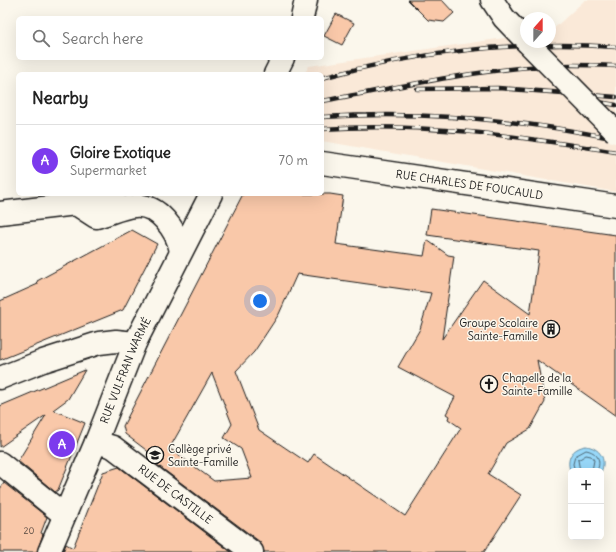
<!DOCTYPE html>
<meta charset="utf-8">
<style>
:root{--surface:#fff;--page:#f2f2f2;--text:#222;--muted:#767676;--line:#e0e0e0;--accent:#7c3aed}
body{margin:0;font-family:Delius,sans-serif;background:var(--page);color:var(--text)}
.controls{position:absolute;right:12px;bottom:12px;display:grid;overflow:hidden;border-radius:6px;box-shadow:0 4px 16px #0002}
.controls button{width:36px;height:36px;display:grid;place-items:center;padding:0;border:0;border-bottom:1px solid var(--line);background:var(--surface);color:var(--text);font:20px sans-serif}
.compass{position:absolute;left:520px;top:12px;width:36px;height:36px;border-radius:50%;background:var(--surface);box-shadow:0 4px 16px #0002;rotate:21deg}
.you{position:absolute;left:260px;top:301px;width:14px;height:14px;margin:-10px;border:3px solid #fff;border-radius:50%;background:#1a73e8;box-shadow:0 0 0 6px #1a73e833}
.badge{display:grid;place-items:center;width:26px;height:26px;border-radius:50%;background:var(--accent);color:#fff;font-size:13px;font-weight:700}
.pin{position:absolute;translate:-50% -50%;border:2px solid #fff;box-shadow:0 1px 4px #0006}
.list{margin:0;padding:0;list-style:none}
h2{display:flex;justify-content:space-between;align-items:center;height:52px;margin:0;padding:0 16px;font-size:17px}
h2 small{font-size:13px;font-weight:400;color:var(--muted)}
.list li{display:grid;grid-template-columns:26px 1fr auto;gap:12px;align-items:center;box-sizing:border-box;height:72px;padding:0 16px;border-top:1px solid var(--line)}
.list b{display:block;font-size:15px;white-space:nowrap}
.list p{margin:0;font-size:13px;white-space:nowrap;color:var(--muted)}
.list em{font-size:13px;font-style:normal;color:var(--muted)}
.icon{flex:none;width:22px;height:22px;fill:none;stroke:currentColor;stroke-width:2;stroke-linecap:round;stroke-linejoin:round}
.map{position:relative;flex:none;width:616px;height:552px;overflow:hidden}
.search{position:absolute;background:var(--surface);box-shadow:0 4px 16px #0002;left:16px;top:16px;width:308px;height:44px;display:flex;align-items:center;gap:10px;box-sizing:border-box;padding:0 14px;border-radius:6px;color:var(--muted);font-size:15px}
.panel{position:absolute;background:var(--surface);box-shadow:0 4px 16px #0002;left:16px;top:72px;width:308px;height:124px;border-radius:6px}
.map>svg:first-child{display:block}
.built{fill:#fae9d8}
.water{fill:#98d8f9;stroke:#668da1}
.lines{fill:none;stroke-linecap:round;stroke-linejoin:round}
.shore{stroke:#4e6774;stroke-width:1}
.building{fill:#f9c8a9;stroke:#1c1c1c;fill-rule:evenodd}
.minor-casing{stroke:#1c1c1c;stroke-width:25}
.major-casing{stroke:#1c1c1c;stroke-width:25}
.minor{stroke:#fbf7ec;stroke-width:22}
.major{stroke:#fbf7ec;stroke-width:22}
.rail-casing{stroke:#1c1c1c;stroke-width:4.5}
.rail{stroke:#fbf7ec;stroke-width:3;stroke-dasharray:9;stroke-linecap:butt}
.minor-bridge-casing{stroke:#1c1c1c;stroke-width:25;stroke-linecap:butt}
.minor-bridge{stroke:#fbf7ec;stroke-width:22}
.labels{text-anchor:middle;dominant-baseline:central;stroke-width:3;stroke-linejoin:round;paint-order:stroke}
.number-label{font-size:9px;fill:#53473f}
.street-label{font-size:11px;fill:#1c1c1c;stroke:#fbf7ec}
.poi-label{font-size:11px;fill:#1c1c1c;stroke:#fbf7ec;text-anchor:start}
</style>
<div class="map">
<svg width="616" height="552" viewBox="0 0 616 552">
<rect width="100%" height="100%" fill="#fbf7ec"/>
<filter id="ink" filterUnits="userSpaceOnUse"><feTurbulence type="fractalNoise" baseFrequency=".025" numOctaves="2"/><feDisplacementMap in="SourceGraphic" scale="8" xChannelSelector="R" yChannelSelector="G"/><feConvolveMatrix kernelMatrix="1 2 1 2 8 2 1 2 1" color-interpolation-filters="sRGB"/></filter>
<g filter="url(#ink)">
<path class="built" d="M585 0H616V192L322 141V74H304L309 66 526 35V42H550V32Z"/>
<path class="water" d="M586 446C600 448 607 459 601 472L571 471V473C565 459 572 448 586 446Z"/>
<g class="lines">
<path class="shore" d="M575 471 573 464 575 456 586 450C597 452 602 460 597 471
M580 471 578 460 586 455 591 456 594 460 592 471"/>
</g>
<path class="building" d="M408 0H442L454 13 444 22 428 20Z
M336 14 354 23 342 45 324 36Z
M243 194H330L343 196 336 244 424 256 427 240 448 255 454 256 442 339 483 280 530 314 539 251 427 235 431 209 616 235V416L537 360 545 402 530 429 506 443 488 474 521 495 484 552H264L260 542 148 458 154 456 125 434 123 426ZM297 274 431 293 420 329 398 367 455 397 446 414 449 416 448 419 461 428 405 516 314 454 308 463 259 430 236 371 254 352 279 314ZM212 373 232 424 224 438 241 449 252 478 214 481 172 450 168 451Z
M132 230 157 244 123 310 0 360V301L38 284 37 281Z
M85 370 68 399 53 410 85 423 58 490 55 492 18 461 46 415 0 447V406Z
M119 467 231 552H63L66 544 73 548 103 472Z
M4 483 47 517 41 533 43 534 37 552H0V489Z"/>
<g class="lines">
<defs>
<g id="minor">
<path d="M492 0 504 18 526 41"/>
<path d="M302 18 306 0"/>
<path d="M275 74 283 58"/>
<path d="M76 204 96 217C108 214 122 207 134 206 158 203 177 231 181 251"/>
<path d="M0 378 43 361 99 343 116 341 135 343"/>
<path id="s1" d="M96 442 113 447 252 552"/>
<path d="M0 463 64 515"/>
<path id="s2" d="M49 552 96 442 135 343 211 194"/>
</g>
<g id="major">
<path id="s3" d="M322 163 616 206"/>
<path d="M0 213 76 204 114 194"/>
</g>
</defs>
<use href="#minor" class="minor-casing"/>
<use href="#major" class="major-casing"/>
<use href="#minor" class="minor"/>
<use href="#major" class="major"/>
<defs>
<path id="rail" d="M322 78C416 52 518 40 616 47
M417 89 498 88 616 97
M587 100 616 105
M322 101C395 88 468 71 543 66 567 64 592 65 616 66
M322 117C420 111 520 119 616 139
M322 129C420 122 519 136 616 152"/>
</defs>
<use href="#rail" class="rail-casing"/>
<use href="#rail" class="rail"/>
<defs>
<path id="minor-bridge" d="M527 42 616 132"/>
</defs>
<use href="#minor-bridge" class="minor-bridge-casing"/>
<use href="#minor-bridge" class="minor-bridge"/>
</g>
</g>
<defs>
<symbol id="building-ring" viewBox="-11 -11 22 22"><circle r="9.5" fill="#fbf7ec" stroke="#1c1c1c" stroke-width="1.5"/><path d="M-4-6H4V6H1V3H-1V6H-4ZM-2.5-4.3h1.7v1.8h-1.7ZM.8-4.3h1.7v1.8H.8ZM-2.5-1h1.7V.8h-1.7ZM.8-1h1.7V.8H.8Z" fill="#1c1c1c"/></symbol>
<symbol id="church-ring" viewBox="-11 -11 22 22"><circle r="9.5" fill="#fbf7ec" stroke="#1c1c1c" stroke-width="1.5"/><path d="M-1.2-6h2.4v3.5h3.3v2.4h-3.3V6h-2.4V-.1h-3.3v-2.4h3.3Z" fill="#1c1c1c"/></symbol>
<symbol id="school-ring" viewBox="-11 -11 22 22"><circle r="9.5" fill="#fbf7ec" stroke="#1c1c1c" stroke-width="1.5"/><path d="M0-5L7-2L0 1L-7-2ZM-4 1L0 2.5L4 1V4Q0 6-4 4Z" fill="#1c1c1c"/></symbol>
</defs>
<g fill-rule="evenodd">
<use href="#building-ring" x="541" y="319" width="20" height="20"/>
<use href="#church-ring" x="479" y="374" width="20" height="20"/>
<use href="#school-ring" x="145" y="445" width="20" height="20"/>
</g>
<g class="labels">
<g class="number-label">
<text x="29" y="530">20</text>
</g>
<g class="street-label">
<text stroke="none"><textPath href="#s3" startOffset="149">RUE CHARLES DE FOUCAULD</textPath></text>
<text stroke="none"><textPath href="#s2" startOffset="197">RUE VULFRAN WARMÉ</textPath></text>
<text stroke="none"><textPath href="#s1" startOffset="96">RUE DE CASTILLE</textPath></text>
</g>
<g class="poi-label">
<text x="538" y="323" text-anchor="end">Groupe Scolaire<tspan x="538" dy="13">Sainte-Famille</tspan></text>
<text x="502" y="378">Chapelle de la<tspan x="502" dy="13">Sainte-Famille</tspan></text>
<text x="168" y="449">Collège privé<tspan x="168" dy="13">Sainte-Famille</tspan></text>
</g>
</g>
</svg>
<div class="controls">
<button>+</button>
<button>−</button>
</div>
<svg class="compass" viewBox="-18 -18 36 36"><path d="M0-13l5 13h-10z" fill="#e53935"/><path d="M0 13l5-13h-10z" fill="#767676"/></svg>
<div class="you"></div>
<div class="pin badge" style="left:62px;top:444px">A</div>
<div class="search"><svg class="icon" aria-label="search" viewBox="0 0 24 24"><circle cx="10" cy="10" r="6"/><path d="M15 15l6 6"/></svg>Search here</div>
<section class="panel">
<h2>Nearby<small></small></h2>
<ul class="list">
<li><span class="badge">A</span><div><b>Gloire Exotique</b><p>Supermarket</p></div><em>70 m</em></li>
</ul>
</section>
</div>
